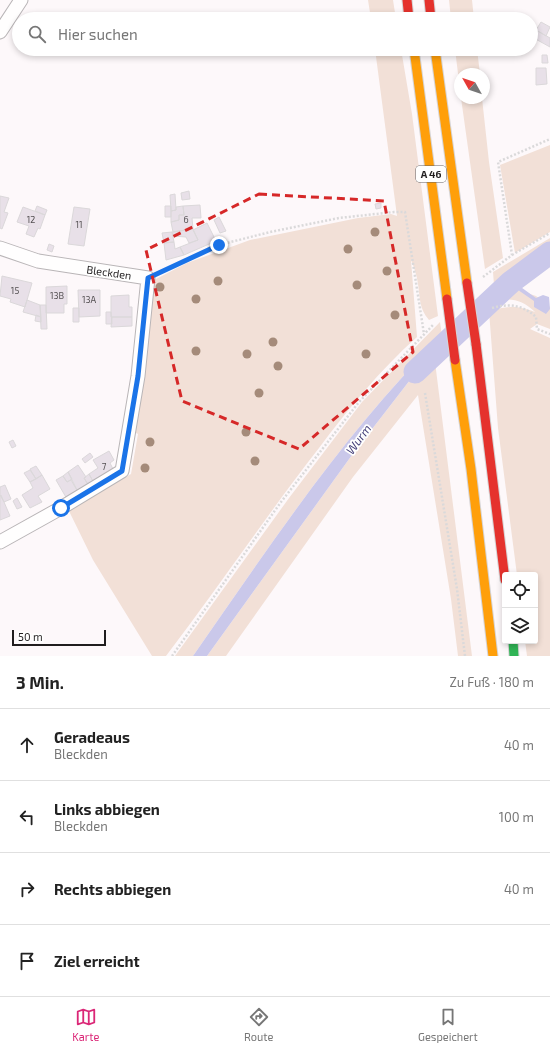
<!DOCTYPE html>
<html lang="de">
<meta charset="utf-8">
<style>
:root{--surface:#fff;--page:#f6f6f6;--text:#222;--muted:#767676;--line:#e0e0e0;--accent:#db2777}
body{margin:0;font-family:"Exo 2",sans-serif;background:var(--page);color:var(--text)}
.controls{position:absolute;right:12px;bottom:12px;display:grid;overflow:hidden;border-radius:4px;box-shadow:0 2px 6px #0003}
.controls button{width:36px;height:36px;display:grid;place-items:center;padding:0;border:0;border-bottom:1px solid var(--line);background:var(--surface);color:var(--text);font:20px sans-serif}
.compass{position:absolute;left:454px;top:68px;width:36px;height:36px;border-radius:50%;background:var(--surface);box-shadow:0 2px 6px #0003;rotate:310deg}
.scale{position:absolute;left:12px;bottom:10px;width:94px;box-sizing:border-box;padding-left:4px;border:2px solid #201d1e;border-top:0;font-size:11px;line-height:14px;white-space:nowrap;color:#201d1e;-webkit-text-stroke:3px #fff;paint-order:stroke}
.stop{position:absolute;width:12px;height:12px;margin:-9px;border:3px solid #1a73e8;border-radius:50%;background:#fff}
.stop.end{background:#1a73e8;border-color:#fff;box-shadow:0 1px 4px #0008}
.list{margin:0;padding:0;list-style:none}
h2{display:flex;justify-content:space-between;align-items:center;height:52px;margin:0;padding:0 16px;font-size:17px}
h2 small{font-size:13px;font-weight:400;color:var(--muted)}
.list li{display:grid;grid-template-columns:26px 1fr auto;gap:12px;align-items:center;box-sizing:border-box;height:72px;padding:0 16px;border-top:1px solid var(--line)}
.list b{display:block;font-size:15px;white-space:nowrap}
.list p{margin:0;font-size:13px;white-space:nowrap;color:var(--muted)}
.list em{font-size:13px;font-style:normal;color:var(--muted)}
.icon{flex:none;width:22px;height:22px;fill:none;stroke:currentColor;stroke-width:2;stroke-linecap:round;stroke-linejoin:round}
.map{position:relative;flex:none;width:550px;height:656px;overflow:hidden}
.search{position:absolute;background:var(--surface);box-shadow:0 2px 6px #0003;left:12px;right:12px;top:12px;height:44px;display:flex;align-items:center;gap:10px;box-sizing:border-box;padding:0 14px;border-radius:22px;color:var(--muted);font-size:15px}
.sheet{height:340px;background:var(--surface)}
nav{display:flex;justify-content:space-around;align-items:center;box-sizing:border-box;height:56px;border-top:1px solid var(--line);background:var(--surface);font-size:11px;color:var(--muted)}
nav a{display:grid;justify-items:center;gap:2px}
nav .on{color:var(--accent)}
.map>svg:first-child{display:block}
.green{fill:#f2e0d7}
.water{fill:#cac8ea}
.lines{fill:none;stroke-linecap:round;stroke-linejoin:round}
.river{stroke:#cac8ea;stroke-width:23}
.building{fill:#e8e0e8;stroke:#dbd8da}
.street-casing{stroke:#b9b5b7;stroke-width:15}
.fast-casing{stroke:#d6d4d5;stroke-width:11}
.slow-casing{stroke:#d6d4d5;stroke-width:11}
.jam-casing{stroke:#d6d4d5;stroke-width:11}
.path{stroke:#dad9da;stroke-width:2.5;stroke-dasharray:2 2;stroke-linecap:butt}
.street{stroke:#fffefe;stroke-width:13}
.fast{stroke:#30b455;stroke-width:9}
.slow{stroke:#ff9f0a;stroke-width:9}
.jam{stroke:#e5322d;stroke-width:9}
.jam-bridge-casing{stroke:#d6d4d5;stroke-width:11;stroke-linecap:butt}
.jam-bridge{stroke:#e5322d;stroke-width:9}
.tree{fill:#a58b7a}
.route{stroke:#1a73e8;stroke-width:5}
.marked{fill:none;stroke:#d62828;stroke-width:3;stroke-dasharray:8 5;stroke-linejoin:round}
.labels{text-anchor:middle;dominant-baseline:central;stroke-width:3.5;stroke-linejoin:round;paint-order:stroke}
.number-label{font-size:9px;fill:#545052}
.shield{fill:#fff;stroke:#636162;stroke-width:1}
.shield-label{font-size:10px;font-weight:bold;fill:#201d1e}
.street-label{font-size:11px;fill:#201d1e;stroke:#fff}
.water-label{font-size:12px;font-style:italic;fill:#443f79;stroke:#fff}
</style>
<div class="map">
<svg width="550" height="656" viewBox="0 0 550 656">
<rect width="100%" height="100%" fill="#fdf8fa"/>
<path class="green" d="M368 0H393L396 19H371Z
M449 0H472L474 19H451Z
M375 49H401L412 114 438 316 429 320C419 309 420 297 418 284 417 276 414 267 411 260L417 337C380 370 349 408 319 448 266 516 218 588 166 656H152L93 560 68 509 131 474 138 434 132 431 154 280 187 263 250 240 358 218 391 214 397 216Z
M455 49H477L480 74H460V90Z
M461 98H482L489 162 503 258 485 269Z
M550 145V232L515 253 500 165Z
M550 238V249L494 285 493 272Z
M505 281 515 289 536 296 550 307V329L537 324 530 329 550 338V656H527L525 641H535V575H517L498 428 489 311C508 306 517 305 535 312 520 297 505 297 486 304L485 294Z
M440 322 442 336C345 431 270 546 193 656H175L289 498 362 402Z
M434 354 472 656H458L451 599 418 395 353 477 226 656H207L352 455 410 380Z"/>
<path class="water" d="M550 249V263L518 285 536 298 543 295 549 297 550 309 546 314 534 307V301L505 281 485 294 494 285Z
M442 336 434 354 410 380 352 455 207 656H193C270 546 345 431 442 336Z"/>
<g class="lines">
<path class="river" d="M415 372 511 282 550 253"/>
</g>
<path class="building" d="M541 22 550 27 546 36 536 30Z
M536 30 550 38V47L532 37Z
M542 55H547L548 63H542Z
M536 68H546L547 84 536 85Z
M189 191 190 199 182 200 181 193Z
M175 194 176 210 171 211 170 195Z
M0 196 9 198 4 212 8 213 2 229 0 228Z
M381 203V208L376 209 375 204Z
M200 205 201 218H192L193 229 173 232 171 222 179 220V215H184L183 206Z
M37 206 47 210 45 215 35 211Z
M165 206H171V217H165Z
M183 206 184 215H179V220L171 222V211L176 210V207Z
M23 207 45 215 40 229 38 228 34 237 26 234 29 226 17 222Z
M74 207 90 209 84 246 68 244Z
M219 217 226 231 220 233 214 220Z
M207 223 216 241 184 255 180 247 198 240 193 230Z
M193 229 198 240 189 243 186 237 173 236 172 232Z
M172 232 174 242 164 243 162 233Z
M174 242 175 249 180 247 184 255 166 260 164 243Z
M49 244 54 246 52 252 47 250Z
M2 276 32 283 25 307 10 302 11 299 0 296Z
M67 286V304H64V313H46V287Z
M78 290H100V316L79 317Z
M129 295V307H132V317H111V296Z
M27 300 40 305 41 317 23 312Z
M40 305H46L47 329H41Z
M73 308H79V322H73Z
M106 312H111L112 324H106Z
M36 315 41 317V322L35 321Z
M112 317H132V326L111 327Z
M13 440 16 446 12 448 9 442Z
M109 451 114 460 110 463 114 471 94 483 89 474 98 468 93 460Z
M90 453 93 457 85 463 82 459Z
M78 465 86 477 84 478 89 486 78 492 68 472Z
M36 466 42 475 36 479 30 469Z
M30 470 36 479 30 482 24 473Z
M68 472 72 479 67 482 63 476Z
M89 474 94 483 89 486 84 478Z
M42 475 50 489 38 496 42 502 30 508 22 495 33 488 30 482Z
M63 476 67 482 71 480 78 492 67 499 56 480Z
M5 485 11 499 4 502 0 495V487Z
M1 495 10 516 0 520V496Z
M17 498 22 507 17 509 13 501Z"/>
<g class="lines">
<defs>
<path id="street" d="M0 32 21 0
M0 248 38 261 148 278 138 376 122 471 61 508 0 542"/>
<path id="fast" d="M513 641 514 656"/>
<path id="slow" d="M414 49 447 299
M435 49 467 283
M455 360 471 469 493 656"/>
<path id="jam" d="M407 0 409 19
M429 0 431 19
M476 344 505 580"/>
</defs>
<use href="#street" class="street-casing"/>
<use href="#fast" class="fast-casing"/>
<use href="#slow" class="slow-casing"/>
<use href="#jam" class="jam-casing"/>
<path class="path" d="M512 255 550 233
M158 273 219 245 270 232 339 218 394 212H405L424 334
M483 277 512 255 498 162 550 139
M492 308C509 303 523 305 536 317L537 329 550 334
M425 393 457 589 465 656
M172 656 281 502 359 402 433 325"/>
<use href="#street" class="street"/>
<use href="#fast" class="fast"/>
<use href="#slow" class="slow"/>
<use href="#jam" class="jam"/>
<defs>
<path id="jam-bridge" d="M467 283 476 344
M447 299 455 360"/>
</defs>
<use href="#jam-bridge" class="jam-bridge-casing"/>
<use href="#jam-bridge" class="jam-bridge"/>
</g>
<g class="tree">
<circle cx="375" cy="232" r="4.5"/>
<circle cx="348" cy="249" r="4.5"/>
<circle cx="387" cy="271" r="4.5"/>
<circle cx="218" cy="281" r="4.5"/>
<circle cx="357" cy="285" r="4.5"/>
<circle cx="160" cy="287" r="4.5"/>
<circle cx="196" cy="299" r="4.5"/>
<circle cx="395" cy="315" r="4.5"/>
<circle cx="273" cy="342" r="4.5"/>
<circle cx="196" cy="351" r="4.5"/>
<circle cx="247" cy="354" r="4.5"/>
<circle cx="366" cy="354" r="4.5"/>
<circle cx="278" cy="366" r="4.5"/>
<circle cx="259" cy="393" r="4.5"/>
<circle cx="246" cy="432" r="4.5"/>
<circle cx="150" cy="442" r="4.5"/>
<circle cx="255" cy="461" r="4.5"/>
<circle cx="145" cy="468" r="4.5"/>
</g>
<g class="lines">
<path class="route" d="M61 508 122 471 138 376 148 278 219 245"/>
</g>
<path class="marked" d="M259 194 384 201 413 352 299 449 182 401 146 250Z"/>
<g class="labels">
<g class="number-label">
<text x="31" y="219">12</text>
<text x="186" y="219">6</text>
<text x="79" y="224">11</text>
<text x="15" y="290">15</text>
<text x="57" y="295">13B</text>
<text x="89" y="299">13A</text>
<text x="104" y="466">7</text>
</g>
<rect class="shield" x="416" y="166" width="30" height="16" rx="3"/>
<g class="shield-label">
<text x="431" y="174">A 46</text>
</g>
<g class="street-label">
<text transform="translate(109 272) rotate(8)">Bleckden</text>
</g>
<g class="water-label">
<text transform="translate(358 439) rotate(-54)">Wurm</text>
</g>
</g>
</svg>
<div class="controls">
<button><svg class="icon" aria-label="locate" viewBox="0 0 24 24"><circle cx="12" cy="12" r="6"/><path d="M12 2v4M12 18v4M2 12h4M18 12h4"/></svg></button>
<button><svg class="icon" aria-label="layers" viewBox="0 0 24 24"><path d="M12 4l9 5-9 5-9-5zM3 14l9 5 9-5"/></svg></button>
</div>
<svg class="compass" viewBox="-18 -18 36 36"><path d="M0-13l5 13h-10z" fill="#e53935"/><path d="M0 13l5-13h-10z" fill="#767676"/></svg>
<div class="scale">50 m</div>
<div class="stop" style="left:61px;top:508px"></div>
<div class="stop end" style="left:219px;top:245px"></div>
<div class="search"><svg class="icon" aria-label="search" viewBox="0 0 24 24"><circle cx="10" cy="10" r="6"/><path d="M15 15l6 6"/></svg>Hier suchen</div>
</div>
<section class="sheet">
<h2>3 Min.<small>Zu Fuß · 180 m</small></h2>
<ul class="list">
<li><svg class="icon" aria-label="ahead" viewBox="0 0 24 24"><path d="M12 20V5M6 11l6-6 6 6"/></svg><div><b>Geradeaus</b><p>Bleckden</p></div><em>40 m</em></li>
<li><svg class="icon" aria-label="left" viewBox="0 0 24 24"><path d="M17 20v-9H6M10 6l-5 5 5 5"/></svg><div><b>Links abbiegen</b><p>Bleckden</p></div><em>100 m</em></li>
<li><svg class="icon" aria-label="right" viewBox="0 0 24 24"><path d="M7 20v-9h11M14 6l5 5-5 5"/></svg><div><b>Rechts abbiegen</b></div><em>40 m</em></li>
<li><svg class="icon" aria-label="arrive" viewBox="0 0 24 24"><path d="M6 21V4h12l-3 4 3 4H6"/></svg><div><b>Ziel erreicht</b></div></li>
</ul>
</section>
<nav>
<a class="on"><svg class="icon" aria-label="map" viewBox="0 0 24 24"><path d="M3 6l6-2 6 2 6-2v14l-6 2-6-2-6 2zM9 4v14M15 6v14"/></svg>Karte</a>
<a><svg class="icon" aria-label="directions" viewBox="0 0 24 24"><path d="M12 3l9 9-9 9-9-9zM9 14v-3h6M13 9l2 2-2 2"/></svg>Route</a>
<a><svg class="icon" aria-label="saved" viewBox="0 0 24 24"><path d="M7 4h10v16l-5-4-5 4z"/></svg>Gespeichert</a>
</nav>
